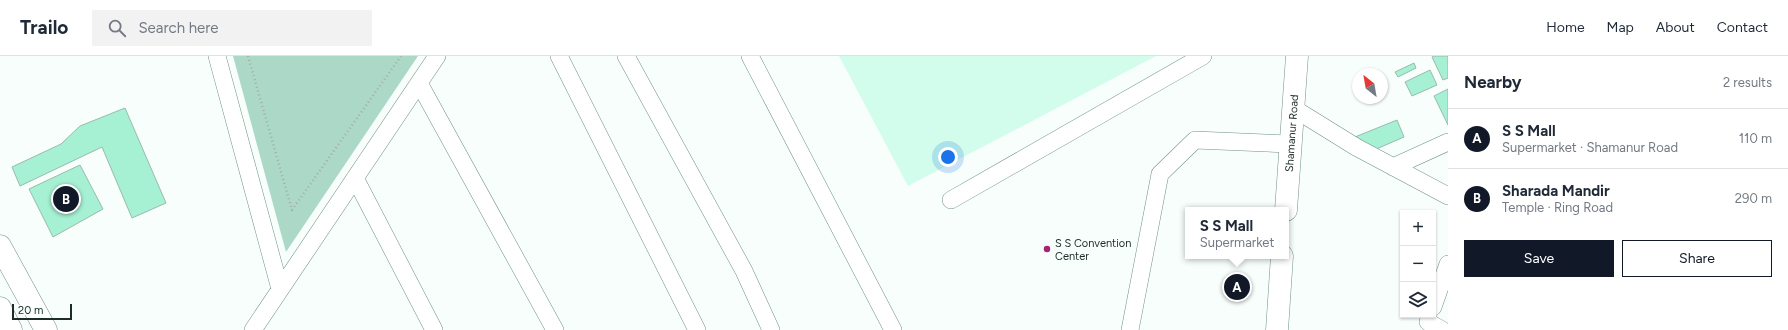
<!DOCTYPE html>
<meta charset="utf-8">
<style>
:root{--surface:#fff;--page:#f2f2f3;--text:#1f2937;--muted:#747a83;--line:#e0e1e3;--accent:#111827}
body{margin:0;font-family:Figtree,sans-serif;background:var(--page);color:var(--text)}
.controls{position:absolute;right:12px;bottom:12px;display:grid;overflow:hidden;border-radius:0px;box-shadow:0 1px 3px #0004}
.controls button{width:36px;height:36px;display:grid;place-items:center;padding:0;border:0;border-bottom:1px solid var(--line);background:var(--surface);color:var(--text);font:20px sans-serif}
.compass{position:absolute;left:1352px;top:12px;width:36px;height:36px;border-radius:50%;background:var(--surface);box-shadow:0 1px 3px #0004;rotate:329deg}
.scale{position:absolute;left:12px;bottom:10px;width:60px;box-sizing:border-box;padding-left:4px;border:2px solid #1e2c26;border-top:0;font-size:11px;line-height:14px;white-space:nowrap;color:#1e2c26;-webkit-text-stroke:3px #f7fefb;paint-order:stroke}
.you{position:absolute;left:948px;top:101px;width:14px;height:14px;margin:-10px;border:3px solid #fff;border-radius:50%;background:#1a73e8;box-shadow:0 0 0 6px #1a73e833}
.badge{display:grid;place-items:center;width:26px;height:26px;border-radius:50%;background:var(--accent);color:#fff;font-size:13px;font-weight:700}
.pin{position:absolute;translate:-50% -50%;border:2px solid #fff;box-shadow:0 1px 4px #0006}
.popup{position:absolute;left:1185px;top:151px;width:104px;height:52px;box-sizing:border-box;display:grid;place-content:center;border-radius:0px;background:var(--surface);filter:drop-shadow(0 1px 3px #0005);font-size:13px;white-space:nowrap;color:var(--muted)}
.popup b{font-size:15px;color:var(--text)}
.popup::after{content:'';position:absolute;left:50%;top:100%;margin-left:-8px;border:8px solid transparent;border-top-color:var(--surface)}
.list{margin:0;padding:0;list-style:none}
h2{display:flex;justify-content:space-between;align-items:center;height:52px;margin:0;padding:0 16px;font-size:17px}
h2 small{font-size:13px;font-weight:400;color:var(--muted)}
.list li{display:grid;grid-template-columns:26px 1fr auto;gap:12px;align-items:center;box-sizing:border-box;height:60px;padding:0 16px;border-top:1px solid var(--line)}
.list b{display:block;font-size:15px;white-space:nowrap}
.list p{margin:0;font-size:13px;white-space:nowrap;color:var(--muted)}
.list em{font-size:13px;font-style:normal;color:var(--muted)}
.actions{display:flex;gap:8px;padding:12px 16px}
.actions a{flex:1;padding:9px 0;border:1px solid var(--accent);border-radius:0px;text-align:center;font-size:14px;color:var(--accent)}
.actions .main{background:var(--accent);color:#fff}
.icon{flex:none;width:22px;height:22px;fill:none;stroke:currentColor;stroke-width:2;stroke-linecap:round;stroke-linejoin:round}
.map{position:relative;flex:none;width:1448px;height:274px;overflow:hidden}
header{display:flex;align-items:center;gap:24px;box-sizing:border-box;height:56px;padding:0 20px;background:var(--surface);border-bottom:1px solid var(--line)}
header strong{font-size:19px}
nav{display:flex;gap:22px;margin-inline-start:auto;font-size:14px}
.search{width:280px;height:36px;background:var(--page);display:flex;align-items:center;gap:10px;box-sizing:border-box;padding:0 14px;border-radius:0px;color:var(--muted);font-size:15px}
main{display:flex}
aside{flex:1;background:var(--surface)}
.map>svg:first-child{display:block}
.built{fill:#d2fdec}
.green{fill:#acd9c7}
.building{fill:#a6f0d4;stroke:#99bbad}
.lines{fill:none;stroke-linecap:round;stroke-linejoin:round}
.street-casing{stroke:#729285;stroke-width:18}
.secondary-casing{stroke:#729285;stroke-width:23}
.path{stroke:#a3ada9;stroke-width:2.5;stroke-dasharray:1 3;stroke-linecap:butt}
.street{stroke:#fff;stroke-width:17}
.secondary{stroke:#fff;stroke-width:22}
.poi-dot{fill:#a52372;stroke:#f7fefb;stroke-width:1.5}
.labels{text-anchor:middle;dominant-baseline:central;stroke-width:4;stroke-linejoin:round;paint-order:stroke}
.street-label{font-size:11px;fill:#1e2c26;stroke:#f7fefb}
.poi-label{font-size:11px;fill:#1e2c26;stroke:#f7fefb;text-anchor:start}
</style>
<header>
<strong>Trailo</strong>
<div class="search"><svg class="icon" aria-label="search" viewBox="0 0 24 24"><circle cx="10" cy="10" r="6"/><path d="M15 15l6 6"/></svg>Search here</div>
<nav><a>Home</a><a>Map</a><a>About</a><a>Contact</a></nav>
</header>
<main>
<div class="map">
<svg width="1448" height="274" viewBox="0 0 1448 274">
<rect width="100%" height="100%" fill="#f7fefb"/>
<path class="built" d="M839 0H1156L908 130Z"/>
<path class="green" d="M233 0H418L286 196Z"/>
<path class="building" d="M1434 0H1448V22L1443 24 1432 1Z
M1414 7 1416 12 1398 21 1395 16Z
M1430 14 1437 29 1412 40 1405 26Z
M1448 33V69L1434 40Z
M125 52 166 147 132 162 102 91 20 130 12 111 61 88 80 70Z
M1397 64 1404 81 1358 101 1350 83Z
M80 109 103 153 53 181 29 133Z"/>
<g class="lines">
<defs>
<path id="street" d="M217 0 280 233
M559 0 697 274
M626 0 744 215 771 274
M750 0 893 274
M419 27 555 274
M1293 52 1356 91 1448 140
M1393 111 1448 86
M355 122 434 274
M951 144 1203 0
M1433 251 1448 208
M1428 266 1442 274
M253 274 437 0
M1130 274 1160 118 1195 84 1290 88"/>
<g id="secondary">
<path id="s1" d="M1286 154 1297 0"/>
<path d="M0 190 46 274"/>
<path d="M0 252 11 274"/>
<path d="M1277 274 1282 200"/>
</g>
</defs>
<use href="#street" class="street-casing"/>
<use href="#secondary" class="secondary-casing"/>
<path class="path" d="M248 0 292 154 401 0"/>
<use href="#street" class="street"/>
<use href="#secondary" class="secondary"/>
</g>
<circle class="poi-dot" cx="1047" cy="193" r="4"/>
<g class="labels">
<g class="street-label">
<text stroke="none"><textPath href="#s1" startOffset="77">Shamanur Road</textPath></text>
</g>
<g class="poi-label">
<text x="1055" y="187">S S Convention<tspan x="1055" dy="13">Center</tspan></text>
</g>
</g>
</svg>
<div class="controls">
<button>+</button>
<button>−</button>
<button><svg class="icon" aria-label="layers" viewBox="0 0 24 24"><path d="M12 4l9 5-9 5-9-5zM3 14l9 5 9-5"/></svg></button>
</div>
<svg class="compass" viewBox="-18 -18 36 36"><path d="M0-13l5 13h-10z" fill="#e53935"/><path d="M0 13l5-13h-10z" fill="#747a83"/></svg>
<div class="scale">20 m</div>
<div class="you"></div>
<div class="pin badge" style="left:1237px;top:231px">A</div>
<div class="popup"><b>S S Mall</b>Supermarket</div>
<div class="pin badge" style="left:66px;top:143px">B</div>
</div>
<aside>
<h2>Nearby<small>2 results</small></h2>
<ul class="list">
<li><span class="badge">A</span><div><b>S S Mall</b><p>Supermarket · Shamanur Road</p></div><em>110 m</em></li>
<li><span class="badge">B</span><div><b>Sharada Mandir</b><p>Temple · Ring Road</p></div><em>290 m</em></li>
</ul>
<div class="actions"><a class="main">Save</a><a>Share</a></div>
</aside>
</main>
